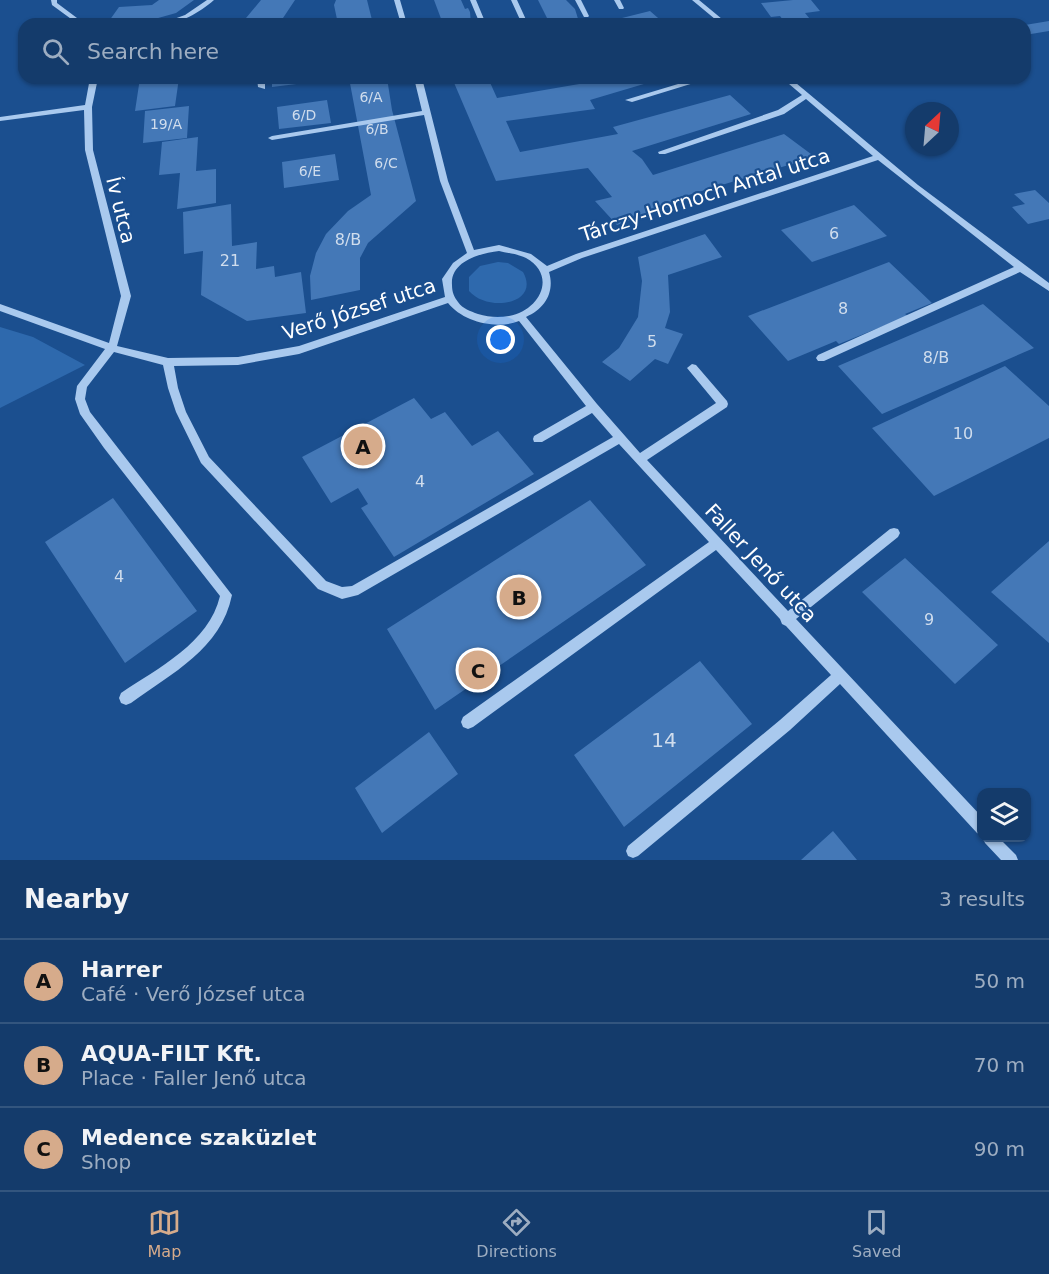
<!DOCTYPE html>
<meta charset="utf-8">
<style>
:root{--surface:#143b6b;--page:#1d4271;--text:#f1f3f6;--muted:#9dadc1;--line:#33557e;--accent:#d6ab8b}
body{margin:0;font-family:"DejaVu Sans",sans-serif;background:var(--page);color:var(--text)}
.controls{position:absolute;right:18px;bottom:18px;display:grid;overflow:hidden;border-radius:12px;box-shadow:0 2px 4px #0004}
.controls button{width:54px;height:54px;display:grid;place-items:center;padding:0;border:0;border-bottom:2px solid var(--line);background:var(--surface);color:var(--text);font:30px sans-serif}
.compass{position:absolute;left:905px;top:102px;width:54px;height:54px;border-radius:50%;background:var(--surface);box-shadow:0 2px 4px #0004;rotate:26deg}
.you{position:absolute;left:501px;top:340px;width:21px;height:21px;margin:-15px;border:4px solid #fff;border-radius:50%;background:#1a73e8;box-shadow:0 0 0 9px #1a73e833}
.badge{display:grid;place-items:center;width:39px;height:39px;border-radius:50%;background:var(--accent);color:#111;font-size:20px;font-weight:700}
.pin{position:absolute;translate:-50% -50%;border:3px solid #fff;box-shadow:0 2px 6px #0006}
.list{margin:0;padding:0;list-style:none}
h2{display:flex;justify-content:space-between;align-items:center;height:78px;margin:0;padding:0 24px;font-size:26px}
h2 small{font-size:20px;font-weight:400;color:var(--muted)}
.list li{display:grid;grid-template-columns:39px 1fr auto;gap:18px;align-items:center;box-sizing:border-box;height:84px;padding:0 24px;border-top:2px solid var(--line)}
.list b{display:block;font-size:22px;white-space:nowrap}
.list p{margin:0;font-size:20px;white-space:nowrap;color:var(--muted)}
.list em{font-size:20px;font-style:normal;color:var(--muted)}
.icon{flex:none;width:33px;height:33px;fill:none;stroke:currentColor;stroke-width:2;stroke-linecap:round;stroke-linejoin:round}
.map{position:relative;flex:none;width:1049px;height:860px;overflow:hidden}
.search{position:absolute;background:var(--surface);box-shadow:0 2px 4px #0004;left:18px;right:18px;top:18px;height:66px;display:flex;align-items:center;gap:15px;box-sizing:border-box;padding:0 21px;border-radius:18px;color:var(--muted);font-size:22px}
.sheet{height:330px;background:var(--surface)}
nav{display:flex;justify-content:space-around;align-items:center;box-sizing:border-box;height:84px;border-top:2px solid var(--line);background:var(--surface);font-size:16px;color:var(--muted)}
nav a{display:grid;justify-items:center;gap:3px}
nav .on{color:var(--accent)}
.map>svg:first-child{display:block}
.green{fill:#2e69ad}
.building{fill:#4478b7}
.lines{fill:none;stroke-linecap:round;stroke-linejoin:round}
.minor{fill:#a9c9ee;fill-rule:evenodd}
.labels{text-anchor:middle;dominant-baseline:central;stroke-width:4.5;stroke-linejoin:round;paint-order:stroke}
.far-number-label{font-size:14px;fill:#d0dded}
.number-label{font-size:16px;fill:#d0dded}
.street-label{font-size:20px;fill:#fff;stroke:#1b4f8f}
.near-number-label{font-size:20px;fill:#d0dded}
</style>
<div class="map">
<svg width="1049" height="860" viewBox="0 0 1049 860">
<rect width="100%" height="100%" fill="#1b4f8f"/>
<path class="green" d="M498 262 508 263 523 272C541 304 488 313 469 291V277L480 266Z
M0 327 33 337 85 365 0 408Z"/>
<path class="building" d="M159 0H194L176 13 144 22 109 21 119 7 152 5Z
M261 0H295L279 24H241Z
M336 0H367L373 24H338L334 5Z
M434 0H461L465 9 468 8 470 12 471 24H443Z
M538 0H566L575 9 579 22 550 24Z
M793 0H811L820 11 805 13 814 24H786L780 16 771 17 761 3Z
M650 11 665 24H602V23Z
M1049 21V31L1025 35V25Z
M140 78H179L175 106 135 111Z
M272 78H321V81L272 87Z
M349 78H387L392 110 416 201 368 243 360 258V290L311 300 310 276 316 253 326 234 348 211 371 195Z
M452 78H488L497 98 585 83 580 78H664L590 100 595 109 506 121 520 152 618 134 613 127 730 95 751 114 632 151 642 159 653 175 784 134 815 157 672 200 677 204 617 225 595 201 612 197 588 168 496 181Z
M327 100 331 123 279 129 277 107Z
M189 106 187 138 143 143 145 111Z
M198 137 196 171 216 169V203L177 209 180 173 159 175 162 142Z
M335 154 339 180 284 188 282 162Z
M1035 190 1049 203V219L1028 224 1012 207 1025 204 1014 194Z
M231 204 232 246 257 242 256 269 274 266 275 277 301 272 306 313 247 321 201 295 203 251 184 254 183 212Z
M854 205 887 236 812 262 781 230Z
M705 234 722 257 668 275 670 312 665 328 683 334 668 364 655 359 630 381 602 362 619 348 638 317 642 281 638 257Z
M889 262 932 303 905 314 908 316 839 344 836 341 788 361 748 316Z
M983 304 1034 348 882 414 838 366Z
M1005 366 1049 406V438L934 496 872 428Z
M414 398 431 419 445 412 472 446 498 431 534 474 394 557 361 508 368 504 358 488 331 503 302 457Z
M113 498 197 611 125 663 45 542Z
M590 500 646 565 435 710 387 629Z
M1049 541V643L991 592Z
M905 558 998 645 955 684 862 592Z
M700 661 752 724 624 827 574 755Z
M429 732 458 774 382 833 355 788Z
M833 831 857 860H801Z"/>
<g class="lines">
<path class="minor" d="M51 0H57V3L85 24H78L52 5Z
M207 0H214C199 13 180 24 160 24L185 15Z
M394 0H400L407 24H401Z
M470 0H476L486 24H480Z
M511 0H517L528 24H522Z
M575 0H581L589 16 588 17H584Z
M614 0H620L624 8 623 9H619Z
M692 0H699L728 24H721Z
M90 78H98L92 107 93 150 131 296 117 346 168 358 238 357 299 346 445 297 442 279 453 263 467 253 440 181 424 115 272 140 268 138 272 136 422 111 414 78H422L448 181 474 250 499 245 531 254 547 266 576 254 873 156 806 99 784 114 665 154H659L658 152 778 110 802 95 782 78H790L918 185 1049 283V291L1020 272 824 361H818L816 358 818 355 1014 267 878 160 582 258 549 272C555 292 545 309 526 317L597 404 640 453 716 403 687 368 692 364 696 365 727 401 728 404 727 407 647 460 788 611 890 529 894 528 898 529 900 533 898 537 796 619 982 817V835L977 833 840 684 790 730 638 856 633 858 628 856 626 851 628 846 780 720 831 675 786 626 782 624 780 619 716 550 473 727 468 729 463 727 461 722 463 717 709 542 619 444 358 595 342 599 318 589 201 463 176 412 168 388 163 365 114 352 87 387 85 399 90 412 232 595C221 649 172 673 131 703L126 705 121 703 119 698 121 693C158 668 209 643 220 596L104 448 80 414 75 399 77 386 105 349 0 311V304L109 343 121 296 85 150 84 110 0 121V117L85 105ZM499 251C507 253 518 254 526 258 558 276 539 311 509 316 498 318 488 317 478 314 470 311 463 309 458 302 454 297 452 292 452 285 450 261 481 253 499 251ZM448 303C463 322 497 330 519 321L586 406 534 436 533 439 534 442H542L592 413 613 437 352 586 342 587 326 581 209 457 186 412 178 388 174 366 238 365 299 354Z
M257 78H265V89L258 87Z
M698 78H710L632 102 625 100Z
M983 838H999L1016 855 1018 860H1001L985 843Z"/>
</g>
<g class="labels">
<g class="far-number-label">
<text x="371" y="97">6/A</text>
<text x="304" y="115">6/D</text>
<text x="166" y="124">19/A</text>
<text x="377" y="129">6/B</text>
<text x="386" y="163">6/C</text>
<text x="310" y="171">6/E</text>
</g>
<g class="number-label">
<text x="834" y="233">6</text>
<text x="348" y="239">8/B</text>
<text x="230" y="260">21</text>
<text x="843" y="308">8</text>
<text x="652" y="341">5</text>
<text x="936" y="357">8/B</text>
<text x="963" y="433">10</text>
<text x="420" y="481">4</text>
<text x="119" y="576">4</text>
<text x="929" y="619">9</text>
</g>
<g class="street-label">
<text transform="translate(705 195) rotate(-18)">Tárczy-Hornoch Antal utca</text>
<text transform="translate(121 210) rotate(76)">Ív utca</text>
<text transform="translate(359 309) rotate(-18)">Verő József utca</text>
<text transform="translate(761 563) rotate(47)">Faller Jenő utca</text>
</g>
<g class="near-number-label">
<text x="664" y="740">14</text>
</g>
</g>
</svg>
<div class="controls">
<button><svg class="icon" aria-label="layers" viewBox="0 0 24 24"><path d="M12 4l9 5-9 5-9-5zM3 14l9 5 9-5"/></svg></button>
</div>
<svg class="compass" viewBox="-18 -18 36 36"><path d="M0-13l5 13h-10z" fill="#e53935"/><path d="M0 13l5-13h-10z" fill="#9dadc1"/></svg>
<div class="you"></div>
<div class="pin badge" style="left:363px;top:446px">A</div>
<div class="pin badge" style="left:519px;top:597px">B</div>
<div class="pin badge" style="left:478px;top:670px">C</div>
<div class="search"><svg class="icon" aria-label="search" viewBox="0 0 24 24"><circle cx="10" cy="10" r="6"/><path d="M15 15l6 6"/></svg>Search here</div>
</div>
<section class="sheet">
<h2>Nearby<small>3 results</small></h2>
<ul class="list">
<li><span class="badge">A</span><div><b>Harrer</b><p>Café · Verő József utca</p></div><em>50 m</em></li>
<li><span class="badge">B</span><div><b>AQUA-FILT Kft.</b><p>Place · Faller Jenő utca</p></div><em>70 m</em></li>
<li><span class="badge">C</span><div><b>Medence szaküzlet</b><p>Shop</p></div><em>90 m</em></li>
</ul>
</section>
<nav>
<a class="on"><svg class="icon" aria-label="map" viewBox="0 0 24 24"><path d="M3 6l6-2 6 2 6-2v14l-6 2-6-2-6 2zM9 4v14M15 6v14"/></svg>Map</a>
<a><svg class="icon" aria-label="directions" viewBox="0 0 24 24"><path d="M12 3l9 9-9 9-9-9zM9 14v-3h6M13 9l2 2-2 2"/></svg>Directions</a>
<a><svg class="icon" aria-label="saved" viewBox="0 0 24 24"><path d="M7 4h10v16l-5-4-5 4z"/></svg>Saved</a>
</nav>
